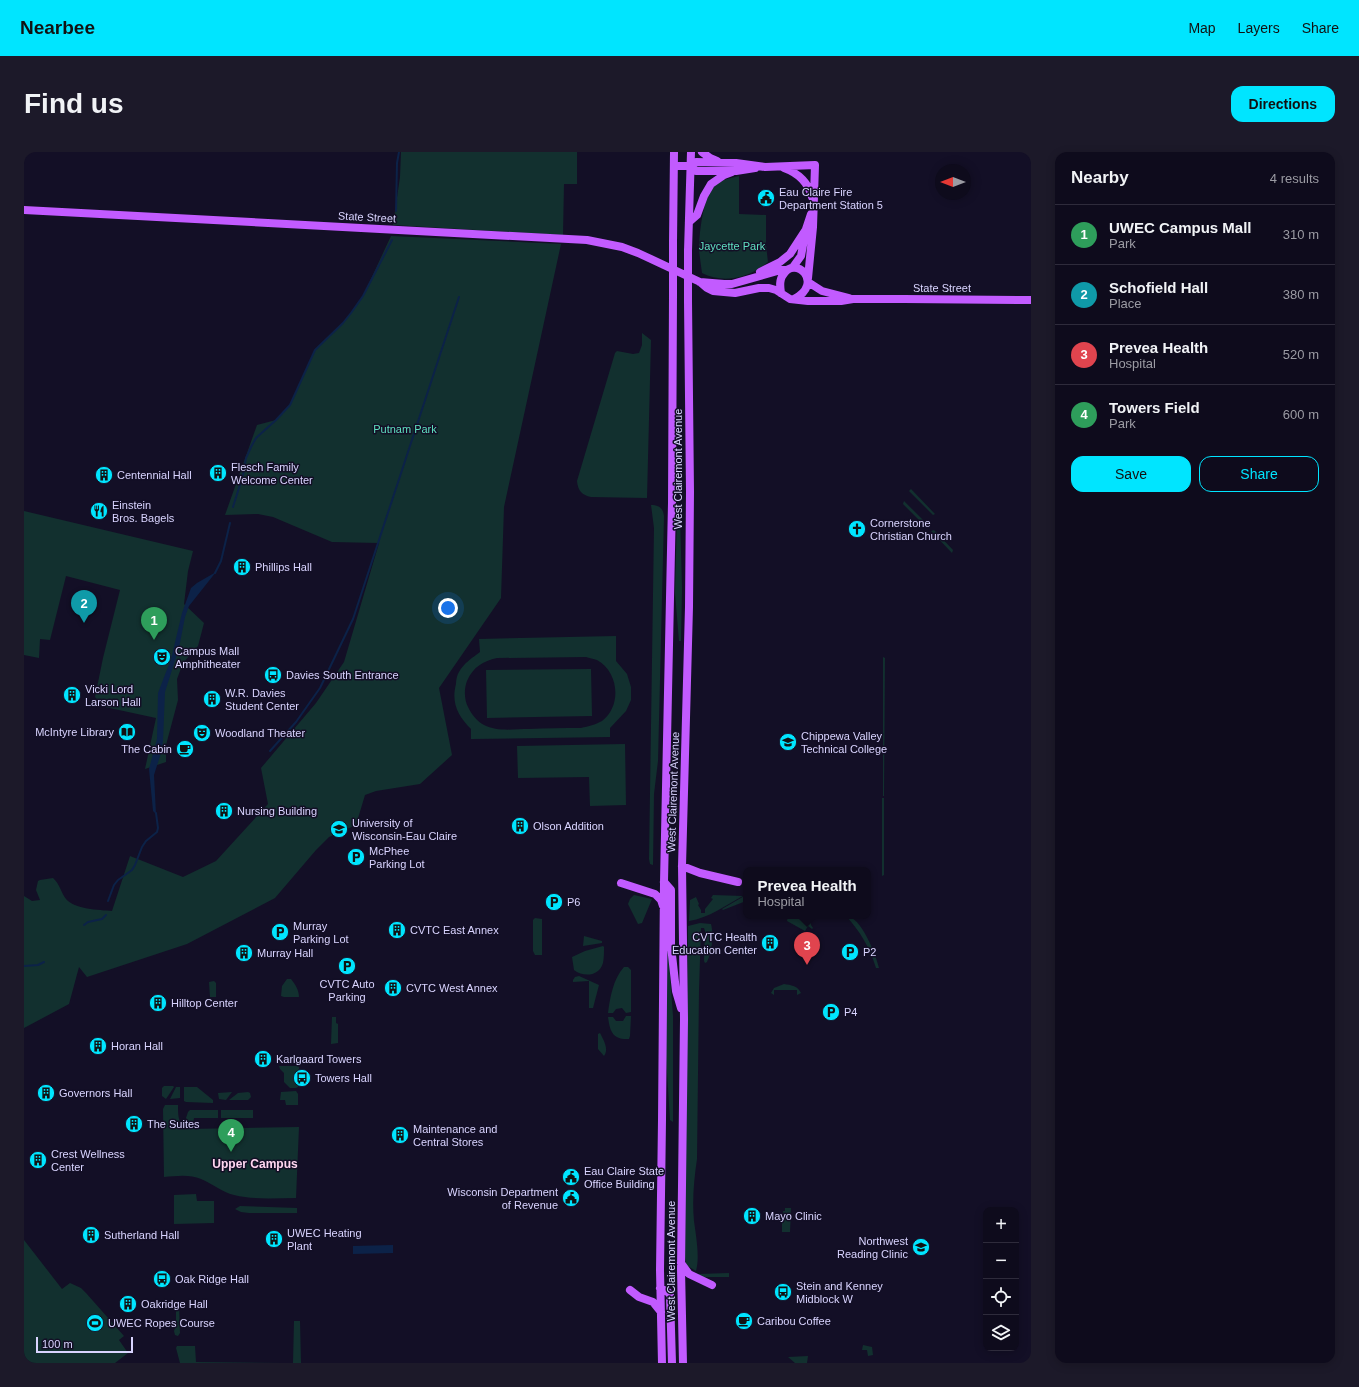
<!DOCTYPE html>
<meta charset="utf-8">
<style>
:root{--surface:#0e0b1c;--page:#1c1929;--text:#f1f3f6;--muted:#9b9ba3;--line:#2e2b3b;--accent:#00e5ff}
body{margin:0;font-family:Arial,sans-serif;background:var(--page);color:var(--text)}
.controls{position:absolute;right:12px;bottom:12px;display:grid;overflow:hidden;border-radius:8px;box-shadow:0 2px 10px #0003}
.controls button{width:36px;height:36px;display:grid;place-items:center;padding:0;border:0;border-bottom:1px solid var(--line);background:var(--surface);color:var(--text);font:20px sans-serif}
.compass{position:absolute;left:911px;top:12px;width:36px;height:36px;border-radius:50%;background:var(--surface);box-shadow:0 2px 10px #0003;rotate:270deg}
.scale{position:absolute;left:12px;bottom:10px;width:97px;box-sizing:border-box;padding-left:4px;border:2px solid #d9d4ff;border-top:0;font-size:11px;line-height:14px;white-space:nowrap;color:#d9d4ff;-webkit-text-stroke:3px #130f26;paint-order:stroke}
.you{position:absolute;left:424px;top:456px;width:14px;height:14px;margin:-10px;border:3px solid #fff;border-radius:50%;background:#1a73e8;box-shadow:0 0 0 6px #1a73e833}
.badge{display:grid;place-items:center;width:26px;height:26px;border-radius:50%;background:var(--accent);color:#fff;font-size:13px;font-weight:700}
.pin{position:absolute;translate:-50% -33px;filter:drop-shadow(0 1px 2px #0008)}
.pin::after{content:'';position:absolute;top:21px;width:14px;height:12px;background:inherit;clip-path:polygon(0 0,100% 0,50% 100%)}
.popup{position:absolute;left:719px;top:715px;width:128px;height:52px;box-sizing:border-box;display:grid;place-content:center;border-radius:8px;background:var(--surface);filter:drop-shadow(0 1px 3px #0005);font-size:13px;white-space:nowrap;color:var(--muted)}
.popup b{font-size:15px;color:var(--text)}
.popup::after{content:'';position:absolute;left:50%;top:100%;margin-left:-8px;border:8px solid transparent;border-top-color:var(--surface)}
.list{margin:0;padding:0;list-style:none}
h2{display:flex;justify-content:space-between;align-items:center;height:52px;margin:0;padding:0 16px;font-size:17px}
h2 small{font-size:13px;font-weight:400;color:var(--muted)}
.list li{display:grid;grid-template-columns:26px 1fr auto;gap:12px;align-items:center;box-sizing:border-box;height:60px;padding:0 16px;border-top:1px solid var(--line)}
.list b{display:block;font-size:15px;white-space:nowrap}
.list p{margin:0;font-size:13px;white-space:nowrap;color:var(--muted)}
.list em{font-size:13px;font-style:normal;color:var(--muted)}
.actions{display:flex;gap:8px;padding:12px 16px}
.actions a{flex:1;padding:9px 0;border:1px solid var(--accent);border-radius:12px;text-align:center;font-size:14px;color:var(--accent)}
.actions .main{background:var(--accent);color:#111}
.icon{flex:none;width:22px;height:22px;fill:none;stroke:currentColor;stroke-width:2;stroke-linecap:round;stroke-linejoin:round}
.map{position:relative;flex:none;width:1007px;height:1211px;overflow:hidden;border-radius:12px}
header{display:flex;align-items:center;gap:24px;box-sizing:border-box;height:56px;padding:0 20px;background:var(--accent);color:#111}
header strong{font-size:19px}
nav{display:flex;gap:22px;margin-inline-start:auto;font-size:14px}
.intro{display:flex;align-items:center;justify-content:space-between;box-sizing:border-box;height:96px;padding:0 24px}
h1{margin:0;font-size:28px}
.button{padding:10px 18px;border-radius:12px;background:var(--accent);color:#111;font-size:14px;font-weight:700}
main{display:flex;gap:24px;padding:0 24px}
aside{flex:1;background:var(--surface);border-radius:12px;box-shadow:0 2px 10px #0003}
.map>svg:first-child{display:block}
.green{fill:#12302f;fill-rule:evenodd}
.water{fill:#0c2248}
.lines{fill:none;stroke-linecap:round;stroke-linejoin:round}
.stream{stroke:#0c2248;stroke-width:2}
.major{stroke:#c25bff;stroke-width:8}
.major-bridge{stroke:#c25bff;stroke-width:8}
.labels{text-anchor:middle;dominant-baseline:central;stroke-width:3;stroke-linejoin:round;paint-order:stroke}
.poi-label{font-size:11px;fill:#d9d4ff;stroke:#130f26;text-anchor:start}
.street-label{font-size:11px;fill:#d9d4ff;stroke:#130f26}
.park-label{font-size:11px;fill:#5fe0c0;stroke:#130f26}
.neighbourhood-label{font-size:12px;font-weight:bold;fill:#ffd6f0;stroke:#130f26}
</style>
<header>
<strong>Nearbee</strong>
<nav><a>Map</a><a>Layers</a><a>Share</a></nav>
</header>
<div class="intro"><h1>Find us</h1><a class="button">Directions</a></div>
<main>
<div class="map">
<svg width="1007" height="1211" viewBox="0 0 1007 1211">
<rect width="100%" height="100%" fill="#130f26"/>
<path class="green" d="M377 0H553V32H540L539 83 369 73 376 25Z
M715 24V62L742 63V93L744 110C741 112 738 115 734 117 717 128 695 130 678 121 677 112 675 103 675 94 676 77 679 44 692 33 699 27 707 26 715 24Z
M367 84 537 92 480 355 477 446 415 536 428 603 396 632 352 639 341 643 332 673 305 685 292 698 251 746 163 792 63 825 55 815 45 852 0 876V744L8 749 16 748 12 738 14 729 16 728 29 726C36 732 37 741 42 747 50 757 75 758 88 759L106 704 159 725 192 709 244 652 237 616 292 551 320 510 355 391 308 390 249 365 234 362 201 363 233 273 252 268 266 253 291 198 319 171 339 144Z
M618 181 627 188 623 346 567 345C558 343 554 339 553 329L591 201 593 199 609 202 615 201 618 193Z
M887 337 911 362 909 363 885 339Z
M880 349 903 372 902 375 879 352Z
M627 353C635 353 639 356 640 364L634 609 630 642 629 713 626 712 625 707 630 376Z
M0 359 169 399 164 419 160 452 180 471 174 494 159 511 153 527 154 548 142 593V610L121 617 132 566 81 555 71 545 79 506 96 438 42 424 26 488 16 487 15 506 0 503Z
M653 363H656L658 436 657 489H655L651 441Z
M910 378 929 398 928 401 907 379Z
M592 484V509L603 522 607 535V548L602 559 586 576V585L447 587V577C434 564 427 551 432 532 432 528 433 523 435 520 440 511 448 506 456 500L455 487ZM562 505C565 506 570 507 573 508 595 520 598 554 578 569 571 573 565 574 557 576 540 576 523 576 505 577 491 577 473 580 460 573 453 569 448 563 444 555 440 547 440 537 443 529 449 515 459 509 473 506Z
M859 505 861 506 860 644H859Z
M567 517 568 564 463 566 462 518Z
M601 592 602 653 566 654 565 625 494 626 493 594Z
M858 646H860V723L858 724Z
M610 743 628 747 618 771 614 772 604 752 606 747Z
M689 743 719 744C702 753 685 766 665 769L666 748 672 745 675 752 674 753 677 758V761H681V757L689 747 687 746Z
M722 743V749L699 758 698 757Z
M764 764H786L787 773 789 776 788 777 784 774 781 779 763 769Z
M822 764C837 764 852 803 855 816H852C846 796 836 779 822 764Z
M511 766 518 767V803H511L509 799V768Z
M676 771 687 772C690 784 688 799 683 810L681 811 680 809 681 779 680 776H677L675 838 673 1007C670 1027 668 1049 670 1069 672 1084 676 1105 672 1119L662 1113 661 1105 664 774Z
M560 784 578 789V791L559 794Z
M579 794 580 795C580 800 580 806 579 811 575 825 559 825 550 818L548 805 561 799Z
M644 796 649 864V970L646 968 642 905V797Z
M600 815H604L607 818V860L602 861 598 856 592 857 589 861H584C586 846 589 827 600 815Z
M555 824 575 833 569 856H565V829L549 830V828L551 825Z
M263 827H267C271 832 275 838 275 845H260L257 844 258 834Z
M190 829 192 831V845H186L185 830Z
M760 832C767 833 774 834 777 841L773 843V838H750V843L747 841 750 836Z
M602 864H607L606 884 605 887C589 888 586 880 584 865H589L592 869H599Z
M308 865H312V871L314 872V891L307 892Z
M576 881C580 889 585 897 580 904L574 897V882Z
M255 914H273L275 915 274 935 272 936H266L260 930V921L256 917Z
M140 934H149L150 935 142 947 138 944V936Z
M152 935H156V946L146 947Z
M160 935H173L189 948V951L162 950 160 949Z
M272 939 274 942V953H262L261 948H256L257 940Z
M208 940 202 948 195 947 194 941Z
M224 940 226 941 227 945 224 948H205L214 941Z
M141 953H154C154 964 154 974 165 977L275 975 272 1046C252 1046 230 1048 210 1043 198 1040 189 1032 177 1027 166 1022 152 1024 140 1025L139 957Z
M166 958H194V966H170L169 971H166L162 966 164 960Z
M197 958H229V966H197Z
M172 1042 173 1049H190V1071L150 1072V1043Z
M216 1054 273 1056V1061H225L217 1060 211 1057Z
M761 1056H767L766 1080H758V1068H760L759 1059H761Z
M0 1088 38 1137 46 1131 57 1136 62 1141 100 1184 95 1188 104 1201 91 1211H0Z
M667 1119 674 1122 705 1121V1125H678Z
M152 1150 155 1152 156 1181 154 1184 151 1183 150 1179 152 1174Z
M270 1169H276L277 1211H269Z
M839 1193 848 1195 849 1203 844 1204 843 1198H838Z
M153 1194H171L172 1210 259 1211H156L152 1196Z
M784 1204 783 1211H771L764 1205Z"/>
<path class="water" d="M192 420 165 454 161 465 155 496 141 540 139 589 137 601 130 623 132 662 129 659 125 617 133 587 134 541 147 507 158 461 167 436 173 431Z
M369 1093V1101L329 1102V1094Z"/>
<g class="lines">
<path class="stream" d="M372 59 373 11 375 0
M209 355 219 323 222 306 227 295 232 286 252 268 266 253 291 198 319 171 327 161 339 144 368 88
M191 421 197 409 206 371
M246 599 272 570 296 536 329 467 435 145
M84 749 90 733 94 728 108 718 111 713 118 695 122 689 133 680 134 676 132 661
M60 773 64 770 78 767 82 763
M0 814 14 813 20 810"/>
<path class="major" d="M678 0 686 6 693 9
M650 14H667L672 10 712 11 741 15 791 13 789 75 784 126
M667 14 672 19H712L731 16
M760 16C774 21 784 30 788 45
M0 58 563 88 598 95 614 101 676 130 683 136 689 139 711 141 735 136H745L752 138 766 147 784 149H817L829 147H880L1007 148
M665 70 673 63 680 44 687 32 700 23 708 20
M649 91 650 0
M664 99 667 0
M769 115 777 104 782 77 787 62
M736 120 756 110 766 102 781 79
M676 130 700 132H708L757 118H762
M784 130 798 139 825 146
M757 141C756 135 755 128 759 123 771 102 801 131 770 147
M658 714 676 721 714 730
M640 730 647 738V794L652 839 657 856
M597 731 631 742 637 748 639 754
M657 1111 665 1122 688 1133
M636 1136 644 1140 646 1143 648 1211
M606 1138 615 1145 629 1150 637 1160
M638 1211 636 1118 638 968 640 730 648 351 649 142
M659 1211 657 1117 660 867 658 714 665 455 666 340 664 149"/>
<path class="major-bridge" d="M649 142V91
M664 149V99"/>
</g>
<defs>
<symbol id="civic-disc" viewBox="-11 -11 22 22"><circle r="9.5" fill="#00e5ff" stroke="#130f26"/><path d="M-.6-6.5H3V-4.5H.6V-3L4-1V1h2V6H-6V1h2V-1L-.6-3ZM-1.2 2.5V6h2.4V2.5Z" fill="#111"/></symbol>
<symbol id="building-disc" viewBox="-11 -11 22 22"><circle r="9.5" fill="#00e5ff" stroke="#130f26"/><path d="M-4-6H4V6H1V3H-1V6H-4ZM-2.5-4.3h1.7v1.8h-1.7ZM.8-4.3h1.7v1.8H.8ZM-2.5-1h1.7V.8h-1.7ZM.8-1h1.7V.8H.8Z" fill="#111"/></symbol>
<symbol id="restaurant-disc" viewBox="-11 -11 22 22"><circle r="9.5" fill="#00e5ff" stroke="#130f26"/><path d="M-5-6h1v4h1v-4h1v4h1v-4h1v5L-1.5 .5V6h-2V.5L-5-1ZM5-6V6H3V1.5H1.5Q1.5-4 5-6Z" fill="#111"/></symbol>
<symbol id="church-disc" viewBox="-11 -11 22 22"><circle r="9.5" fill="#00e5ff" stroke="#130f26"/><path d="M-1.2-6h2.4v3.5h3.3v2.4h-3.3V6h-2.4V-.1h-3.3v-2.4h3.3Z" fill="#111"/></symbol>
<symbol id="theatre-disc" viewBox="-11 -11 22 22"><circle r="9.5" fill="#00e5ff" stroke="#130f26"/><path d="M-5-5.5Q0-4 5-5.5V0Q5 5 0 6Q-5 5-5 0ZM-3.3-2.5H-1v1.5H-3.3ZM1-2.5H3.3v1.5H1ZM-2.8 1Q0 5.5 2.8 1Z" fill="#111"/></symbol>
<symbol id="bus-disc" viewBox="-11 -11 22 22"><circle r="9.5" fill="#00e5ff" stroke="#130f26"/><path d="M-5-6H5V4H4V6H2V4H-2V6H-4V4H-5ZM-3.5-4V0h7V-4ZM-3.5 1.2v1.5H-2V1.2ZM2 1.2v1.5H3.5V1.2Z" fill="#111"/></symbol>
<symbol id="library-disc" viewBox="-11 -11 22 22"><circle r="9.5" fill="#00e5ff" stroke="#130f26"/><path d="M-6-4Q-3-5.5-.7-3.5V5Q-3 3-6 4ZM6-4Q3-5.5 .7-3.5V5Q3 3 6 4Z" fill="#111"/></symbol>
<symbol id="university-disc" viewBox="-11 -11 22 22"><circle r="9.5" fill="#00e5ff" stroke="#130f26"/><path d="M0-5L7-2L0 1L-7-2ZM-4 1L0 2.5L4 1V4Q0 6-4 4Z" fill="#111"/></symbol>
<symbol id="cafe-disc" viewBox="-11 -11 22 22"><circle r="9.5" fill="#00e5ff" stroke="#130f26"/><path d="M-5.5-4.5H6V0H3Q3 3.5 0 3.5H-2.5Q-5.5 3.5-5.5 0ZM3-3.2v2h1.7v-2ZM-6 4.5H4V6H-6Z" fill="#111"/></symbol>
<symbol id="parking-disc" viewBox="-11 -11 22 22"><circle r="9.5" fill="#00e5ff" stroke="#130f26"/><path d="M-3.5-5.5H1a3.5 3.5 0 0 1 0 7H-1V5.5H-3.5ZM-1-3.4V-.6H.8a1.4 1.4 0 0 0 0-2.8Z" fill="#111"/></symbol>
<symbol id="school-disc" viewBox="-11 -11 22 22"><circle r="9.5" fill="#00e5ff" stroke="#130f26"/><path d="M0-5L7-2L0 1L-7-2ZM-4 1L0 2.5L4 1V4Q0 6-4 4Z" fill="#111"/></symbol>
<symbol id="stadium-disc" viewBox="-11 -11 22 22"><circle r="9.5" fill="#00e5ff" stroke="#130f26"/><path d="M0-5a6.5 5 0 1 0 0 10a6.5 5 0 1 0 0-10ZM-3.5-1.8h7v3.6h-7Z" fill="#111"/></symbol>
</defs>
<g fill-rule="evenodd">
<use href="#civic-disc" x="732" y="36" width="20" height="20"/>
<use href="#building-disc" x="184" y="311" width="20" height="20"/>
<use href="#building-disc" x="70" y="313" width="20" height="20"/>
<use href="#restaurant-disc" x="65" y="349" width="20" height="20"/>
<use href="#church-disc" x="823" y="367" width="20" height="20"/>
<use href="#building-disc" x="208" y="405" width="20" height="20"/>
<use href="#theatre-disc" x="128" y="495" width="20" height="20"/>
<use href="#bus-disc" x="239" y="513" width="20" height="20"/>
<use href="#building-disc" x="38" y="533" width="20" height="20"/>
<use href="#building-disc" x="178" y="537" width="20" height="20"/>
<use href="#library-disc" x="93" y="570" width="20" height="20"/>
<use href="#theatre-disc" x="168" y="571" width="20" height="20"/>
<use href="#university-disc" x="754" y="580" width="20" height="20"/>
<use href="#cafe-disc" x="151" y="587" width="20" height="20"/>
<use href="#building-disc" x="190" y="649" width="20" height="20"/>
<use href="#building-disc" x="486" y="664" width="20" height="20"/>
<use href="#university-disc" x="305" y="667" width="20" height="20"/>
<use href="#parking-disc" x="322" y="695" width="20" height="20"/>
<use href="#parking-disc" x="520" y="740" width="20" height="20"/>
<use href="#building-disc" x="363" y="768" width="20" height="20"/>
<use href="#parking-disc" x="246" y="770" width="20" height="20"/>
<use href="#building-disc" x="736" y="781" width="20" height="20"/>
<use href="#parking-disc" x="816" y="790" width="20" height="20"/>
<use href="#building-disc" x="210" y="791" width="20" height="20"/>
<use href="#parking-disc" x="313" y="804" width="20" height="20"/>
<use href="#building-disc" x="359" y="826" width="20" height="20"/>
<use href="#building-disc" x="124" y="841" width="20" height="20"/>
<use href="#parking-disc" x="797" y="850" width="20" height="20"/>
<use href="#building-disc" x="64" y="884" width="20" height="20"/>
<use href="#building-disc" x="229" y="897" width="20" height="20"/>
<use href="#bus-disc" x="268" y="916" width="20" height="20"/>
<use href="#building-disc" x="12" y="931" width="20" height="20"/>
<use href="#building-disc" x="100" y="962" width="20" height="20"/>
<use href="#building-disc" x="366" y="973" width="20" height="20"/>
<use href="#building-disc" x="4" y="998" width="20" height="20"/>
<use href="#civic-disc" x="537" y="1015" width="20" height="20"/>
<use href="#civic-disc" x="537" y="1036" width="20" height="20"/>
<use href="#building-disc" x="718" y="1054" width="20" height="20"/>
<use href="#building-disc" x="57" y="1073" width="20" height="20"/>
<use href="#building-disc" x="240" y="1077" width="20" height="20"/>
<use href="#school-disc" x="887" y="1085" width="20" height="20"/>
<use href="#bus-disc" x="128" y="1117" width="20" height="20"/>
<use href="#bus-disc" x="749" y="1130" width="20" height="20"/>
<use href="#building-disc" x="94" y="1142" width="20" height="20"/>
<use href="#cafe-disc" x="710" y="1159" width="20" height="20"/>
<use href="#stadium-disc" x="61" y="1161" width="20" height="20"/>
</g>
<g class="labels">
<g class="poi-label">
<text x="755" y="40">Eau Claire Fire<tspan x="755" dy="13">Department Station 5</tspan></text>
<text x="207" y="315">Flesch Family<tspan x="207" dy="13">Welcome Center</tspan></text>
<text x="93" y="323">Centennial Hall</text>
<text x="88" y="353">Einstein<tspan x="88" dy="13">Bros. Bagels</tspan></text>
<text x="846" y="371">Cornerstone<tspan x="846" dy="13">Christian Church</tspan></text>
<text x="231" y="415">Phillips Hall</text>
<text x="151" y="499">Campus Mall<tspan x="151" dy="13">Amphitheater</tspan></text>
<text x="262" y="523">Davies South Entrance</text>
<text x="61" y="537">Vicki Lord<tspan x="61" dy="13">Larson Hall</tspan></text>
<text x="201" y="541">W.R. Davies<tspan x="201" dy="13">Student Center</tspan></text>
<text x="90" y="580" text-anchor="end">McIntyre Library</text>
<text x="191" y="581">Woodland Theater</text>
<text x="777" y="584">Chippewa Valley<tspan x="777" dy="13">Technical College</tspan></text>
<text x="148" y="597" text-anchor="end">The Cabin</text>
<text x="213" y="659">Nursing Building</text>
<text x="328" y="671">University of<tspan x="328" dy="13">Wisconsin-Eau Claire</tspan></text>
<text x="509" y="674">Olson Addition</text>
<text x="345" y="699">McPhee<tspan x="345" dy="13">Parking Lot</tspan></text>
<text x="543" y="750">P6</text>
<text x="269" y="774">Murray<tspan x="269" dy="13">Parking Lot</tspan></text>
<text x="386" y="778">CVTC East Annex</text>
<text x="733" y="785" text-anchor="end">CVTC Health<tspan x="733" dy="13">Education Center</tspan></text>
<text x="839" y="800">P2</text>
<text x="233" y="801">Murray Hall</text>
<text x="323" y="832" text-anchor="middle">CVTC Auto<tspan x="323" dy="13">Parking</tspan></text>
<text x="382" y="836">CVTC West Annex</text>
<text x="147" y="851">Hilltop Center</text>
<text x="820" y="860">P4</text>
<text x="87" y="894">Horan Hall</text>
<text x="252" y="907">Karlgaard Towers</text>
<text x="291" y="926">Towers Hall</text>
<text x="35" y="941">Governors Hall</text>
<text x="123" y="972">The Suites</text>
<text x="389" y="977">Maintenance and<tspan x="389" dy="13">Central Stores</tspan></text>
<text x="27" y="1002">Crest Wellness<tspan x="27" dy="13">Center</tspan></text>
<text x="560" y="1019">Eau Claire State<tspan x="560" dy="13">Office Building</tspan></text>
<text x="534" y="1040" text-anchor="end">Wisconsin Department<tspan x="534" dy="13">of Revenue</tspan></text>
<text x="741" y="1064">Mayo Clinic</text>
<text x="263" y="1081">UWEC Heating<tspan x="263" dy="13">Plant</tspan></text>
<text x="80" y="1083">Sutherland Hall</text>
<text x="884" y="1089" text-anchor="end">Northwest<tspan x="884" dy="13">Reading Clinic</tspan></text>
<text x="151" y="1127">Oak Ridge Hall</text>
<text x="772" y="1134">Stein and Kenney<tspan x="772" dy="13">Midblock W</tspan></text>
<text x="117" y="1152">Oakridge Hall</text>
<text x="733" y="1169">Caribou Coffee</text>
<text x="84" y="1171">UWEC Ropes Course</text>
</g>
<g class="street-label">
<text transform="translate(343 65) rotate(3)">State Street</text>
<text x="918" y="136">State Street</text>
<text transform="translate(654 317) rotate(-90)">West Clairemont Avenue</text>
<text transform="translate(649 640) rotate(-88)">West Clairemont Avenue</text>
<text transform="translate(647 1109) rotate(-90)">West Clairemont Avenue</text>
</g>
<g class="park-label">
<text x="708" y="94">Jaycette Park</text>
<text x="381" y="277">Putnam Park</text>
</g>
<g class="neighbourhood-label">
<text x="231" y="1012">Upper Campus</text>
</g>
</g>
</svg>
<div class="controls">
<button>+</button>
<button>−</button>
<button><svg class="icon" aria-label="locate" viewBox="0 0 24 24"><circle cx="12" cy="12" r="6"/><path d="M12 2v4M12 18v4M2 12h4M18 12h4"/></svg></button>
<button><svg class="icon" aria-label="layers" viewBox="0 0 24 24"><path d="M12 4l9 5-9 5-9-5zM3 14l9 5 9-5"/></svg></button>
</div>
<svg class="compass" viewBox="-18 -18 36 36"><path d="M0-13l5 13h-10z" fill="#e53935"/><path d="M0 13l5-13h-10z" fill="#9b9ba3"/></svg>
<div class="scale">100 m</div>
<div class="you"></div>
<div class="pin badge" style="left:130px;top:488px;background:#2e9e5b">1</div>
<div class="pin badge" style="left:60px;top:471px;background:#0f9aa8">2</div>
<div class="pin badge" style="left:783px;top:813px;background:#e0444e">3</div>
<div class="popup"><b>Prevea Health</b>Hospital</div>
<div class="pin badge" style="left:207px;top:1000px;background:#2e9e5b">4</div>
</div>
<aside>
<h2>Nearby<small>4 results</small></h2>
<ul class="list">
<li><span class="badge" style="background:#2e9e5b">1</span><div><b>UWEC Campus Mall</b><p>Park</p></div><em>310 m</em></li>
<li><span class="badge" style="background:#0f9aa8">2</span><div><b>Schofield Hall</b><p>Place</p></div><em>380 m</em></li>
<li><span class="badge" style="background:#e0444e">3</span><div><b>Prevea Health</b><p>Hospital</p></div><em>520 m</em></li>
<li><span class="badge" style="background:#2e9e5b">4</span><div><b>Towers Field</b><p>Park</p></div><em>600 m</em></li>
</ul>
<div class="actions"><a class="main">Save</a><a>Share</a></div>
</aside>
</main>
